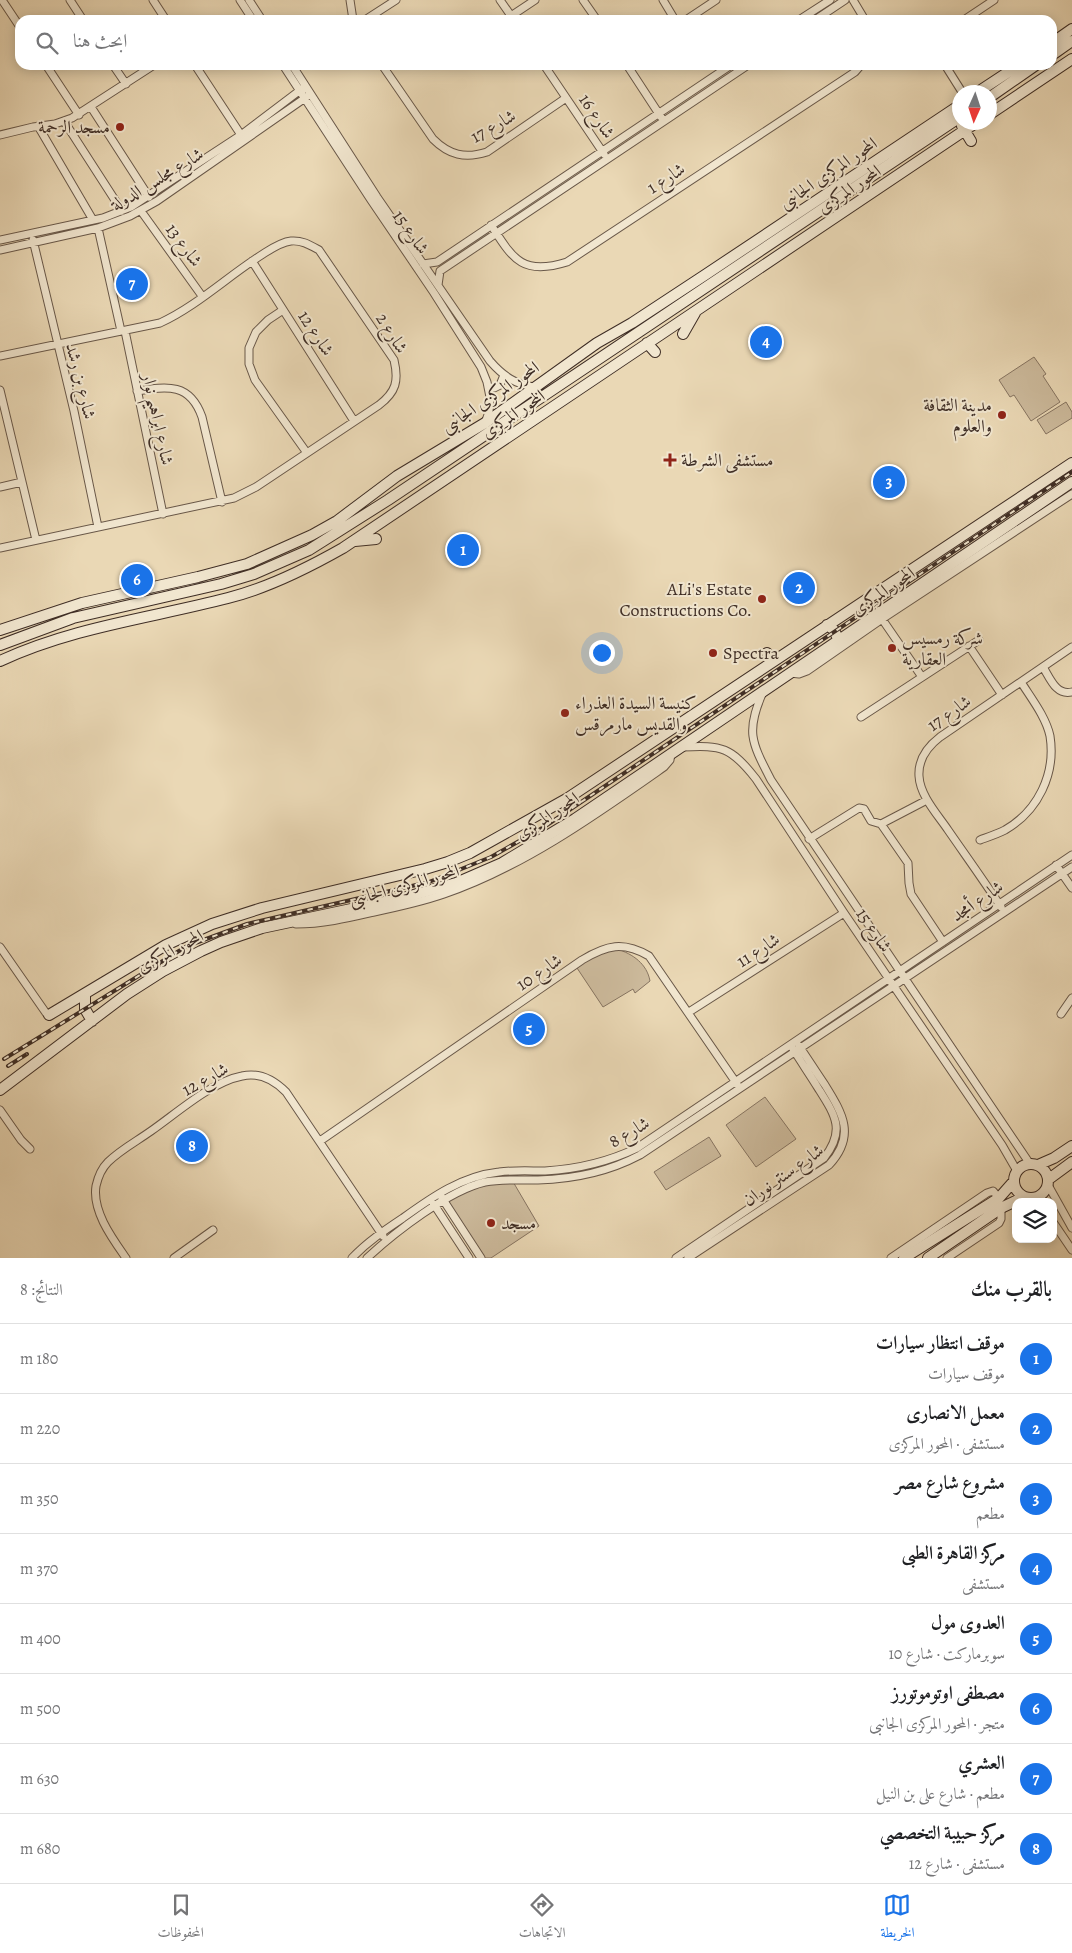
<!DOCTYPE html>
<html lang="ar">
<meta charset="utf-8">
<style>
:root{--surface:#fff;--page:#f6f6f6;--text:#202124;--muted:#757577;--line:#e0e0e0;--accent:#1a73e8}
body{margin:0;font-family:Alegreya,Amiri,serif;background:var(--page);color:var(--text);direction:rtl}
.controls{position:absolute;right:15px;bottom:15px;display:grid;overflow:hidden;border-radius:10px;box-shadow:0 2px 12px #0003}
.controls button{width:45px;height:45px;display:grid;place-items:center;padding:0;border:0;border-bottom:1px solid var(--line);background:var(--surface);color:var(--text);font:25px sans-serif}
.compass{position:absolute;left:952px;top:85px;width:45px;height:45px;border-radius:50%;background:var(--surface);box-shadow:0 2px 12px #0003;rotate:183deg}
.you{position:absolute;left:601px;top:652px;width:18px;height:18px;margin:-12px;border:4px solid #fff;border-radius:50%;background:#1a73e8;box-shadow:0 0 0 8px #1a73e833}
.badge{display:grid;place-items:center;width:32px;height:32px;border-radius:50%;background:var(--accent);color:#fff;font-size:16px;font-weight:700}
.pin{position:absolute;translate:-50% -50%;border:2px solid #fff;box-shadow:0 1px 5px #0006}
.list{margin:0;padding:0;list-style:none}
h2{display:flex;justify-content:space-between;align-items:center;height:65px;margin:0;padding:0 20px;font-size:21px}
h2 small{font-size:16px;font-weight:400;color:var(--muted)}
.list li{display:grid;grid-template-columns:32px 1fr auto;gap:15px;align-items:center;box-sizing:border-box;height:70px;padding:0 20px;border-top:1px solid var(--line)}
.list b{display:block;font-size:19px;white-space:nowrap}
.list p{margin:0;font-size:16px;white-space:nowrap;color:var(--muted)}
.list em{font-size:16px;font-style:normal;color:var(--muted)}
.icon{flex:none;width:28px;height:28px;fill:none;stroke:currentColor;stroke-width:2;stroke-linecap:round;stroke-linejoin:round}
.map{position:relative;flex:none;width:1072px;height:1258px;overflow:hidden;direction:ltr}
.search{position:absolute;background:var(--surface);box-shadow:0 2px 12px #0003;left:15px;right:15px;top:15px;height:55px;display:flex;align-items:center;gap:12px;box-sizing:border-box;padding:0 18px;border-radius:15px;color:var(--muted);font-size:19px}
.sheet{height:625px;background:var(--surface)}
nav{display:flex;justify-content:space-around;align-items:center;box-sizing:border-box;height:70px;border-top:1px solid var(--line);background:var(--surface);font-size:14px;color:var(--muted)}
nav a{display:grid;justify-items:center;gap:2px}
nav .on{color:var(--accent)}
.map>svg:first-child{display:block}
.green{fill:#cdbb9d;stroke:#867461}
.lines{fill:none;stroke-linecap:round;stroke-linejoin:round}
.street-casing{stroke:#695849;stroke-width:9}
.secondary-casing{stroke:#3e2d25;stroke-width:12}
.street{stroke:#f1e6cf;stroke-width:7}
.secondary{stroke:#f1e6cf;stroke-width:10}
.rail-casing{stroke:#3e2d25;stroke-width:4}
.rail{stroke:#f1e6cf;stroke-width:2;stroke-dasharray:5.5;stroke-linecap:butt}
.poi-dot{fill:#8f2418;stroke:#f1e6cf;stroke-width:2}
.labels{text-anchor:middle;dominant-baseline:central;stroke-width:4;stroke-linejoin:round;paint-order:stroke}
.street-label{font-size:18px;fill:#3e2d25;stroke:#f1e6cf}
.poi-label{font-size:18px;fill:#3e2d25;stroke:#f1e6cf;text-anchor:start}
</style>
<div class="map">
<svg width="1072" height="1258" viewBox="0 0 1072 1258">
<rect width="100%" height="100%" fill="#ead8b5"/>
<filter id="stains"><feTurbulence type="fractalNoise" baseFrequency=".004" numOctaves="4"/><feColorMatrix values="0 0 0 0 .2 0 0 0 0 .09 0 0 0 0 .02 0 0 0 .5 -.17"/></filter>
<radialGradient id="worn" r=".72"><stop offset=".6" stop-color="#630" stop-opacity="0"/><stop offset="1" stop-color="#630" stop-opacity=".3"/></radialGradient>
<path class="green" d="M1034 357 1046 374 1043 376 1060 402 1031 421 1014 395 1010 397 999 380Z
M1066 402 1072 412V418L1046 434 1037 420Z
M617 949C633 954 647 964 650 981L635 993 633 989 603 1007 575 965 602 951Z
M765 1097 796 1139 756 1167 726 1125Z
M709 1137 721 1156 666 1190 654 1172Z
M512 1180 539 1226 491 1258H481L445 1202 462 1190Z"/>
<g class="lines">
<defs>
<path id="street" d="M2 0 20 27
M70 0 83 20
M153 0 166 20
M240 0 253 20
M249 0 262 20
M350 0 353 20
M500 0 514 20
M583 0 597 20
M663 0 675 20
M853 0 865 20
M511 16 535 0
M365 20 396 0
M686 20 716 0
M799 20 830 0
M815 20 845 0
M964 20 994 0
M46 65 79 115
M113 65 126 84
M195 65 243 138
M283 65 371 200 434 293 481 367 487 382 490 397 489 412 485 423
M292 65 377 197 490 361C503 376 516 385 535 387
M382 65 433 139C449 155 465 159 487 152L566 98
M544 65 604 154
M627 65 661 117
M945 65 962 92
M91 107 149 197
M64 121 122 211
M38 126 93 220
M0 135 33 127 55 124 72 118 154 65
M141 211 202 296
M491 225C513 259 522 276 567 262L855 72 861 65
M98 228 121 331
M0 240 103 218 131 207 241 135 303 88
M33 240 74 411 98 527
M0 250 98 228 130 216 157 201 308 96
M252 261 354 421
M423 264 437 262 731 65
M438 285 440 271 748 65
M283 310 268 320 256 332 249 348V364L255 380 307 453
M125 331 163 514
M0 356 160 323C197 306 228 276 263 254 271 249 281 242 291 241 302 240 310 245 319 250L394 360C399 381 396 392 379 405L256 487 234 498 0 548
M488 387 494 388 500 385 504 375
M0 390 36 540
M137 391C168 386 190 383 202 417L222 502
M0 487 22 482
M882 619 922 677
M969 646 1002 695
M1043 667C1050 678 1056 696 1072 692
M790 673 799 674 807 671 882 619 1072 494
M763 692C745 732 752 743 771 780L1030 1164
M861 717 979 640
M683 747C722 745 731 747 756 779L844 913 1002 1145 1017 1171
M881 824 908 863 909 883 911 894 943 942
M809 839 859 808 864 809 871 821 881 824 927 800
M980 840C988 837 997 834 1005 830 1038 811 1056 774 1050 736 1046 717 1031 698 1021 682
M1056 865 1072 888
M1001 907C984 881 966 856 948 830 938 815 920 796 919 776 918 759 927 747 940 737L1072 647
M296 924C323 924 348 918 374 912 398 907 421 902 444 894 523 867 597 814 664 767L670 760 671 754
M0 947 46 1013 49 1015
M689 1012 844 913
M1061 1014 1072 998
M0 1110 21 1140 30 1149
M320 1141 582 960C607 945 623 941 649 956L737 1084
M1048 1185 1072 1228
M442 1198 481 1258
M1033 1198 1037 1202
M433 1203 469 1258
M1053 1222 1072 1250
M126 1258C112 1238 92 1211 96 1186 98 1177 102 1168 108 1162 120 1150 137 1141 151 1131 177 1113 211 1082 242 1076 259 1072 274 1080 286 1092L383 1236
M174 1258 213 1230
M352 1258C367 1242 385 1230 403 1218 432 1197 462 1176 499 1172 514 1170 530 1171 545 1171 577 1169 608 1162 637 1148L1072 855
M367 1258C394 1233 449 1190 485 1182 502 1179 520 1180 538 1180 574 1179 608 1172 640 1155L1072 867
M676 1258 824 1158C846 1130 835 1115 818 1088 810 1075 801 1062 793 1049
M688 1258 829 1165C856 1136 843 1114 825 1085 816 1072 808 1059 799 1046
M891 1258 987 1193 993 1191 999 1198
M947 1258 999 1223 1001 1219V1208"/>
<path id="secondary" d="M1052 43 1072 29
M1052 55 1072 41
M978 92 1019 65
M990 97 1036 65
M990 114 1072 59
M962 126 971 141
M683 334 695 313
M647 343 655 352
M355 541 376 539
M827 625 834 630 839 641
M0 630 82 603 198 577 247 564 312 535 337 521 397 476 485 423 597 343 632 323 705 275 960 105
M0 645 73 618 221 584 254 574 309 550 388 500 960 117
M767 653 772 662
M0 661C73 627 151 618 228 598 268 588 306 569 343 548L977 122
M85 994V1009L92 1021
M49 1015 166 945 212 924 262 908 425 869 448 862 470 853 568 798 1072 463
M0 1090 127 994 163 971 201 951 221 942 262 928 403 898 456 883 502 863 575 819 1072 482
M1014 1181a17 17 0 1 1 34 0a17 17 0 1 1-34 0Z
M1038 1165 1054 1158 1072 1146
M1049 1179 1072 1162
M904 1258 999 1198 1014 1181
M928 1258 1001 1208 1024 1197"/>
</defs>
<use href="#street" class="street-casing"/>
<use href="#secondary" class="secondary-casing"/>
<use href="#street" class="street"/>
<use href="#secondary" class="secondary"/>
<defs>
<path id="rail" d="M4 1059 187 946 247 924 429 882 491 857 544 827 1072 472
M8 1066 27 1054"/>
</defs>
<use href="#rail" class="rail-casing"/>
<use href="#rail" class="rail"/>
</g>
<g class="poi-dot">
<circle cx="120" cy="127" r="5"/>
<circle cx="1002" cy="415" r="5"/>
<path d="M667.5 452.5h5v5h5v5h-5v5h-5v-5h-5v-5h5z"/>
<circle cx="762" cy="599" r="5"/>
<circle cx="892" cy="648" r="5"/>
<circle cx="713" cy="653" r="5"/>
<circle cx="565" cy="713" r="5"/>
<circle cx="491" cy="1223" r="5"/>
</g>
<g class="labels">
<g class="street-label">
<text transform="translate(597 116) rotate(56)">شارع 16</text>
<text transform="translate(493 126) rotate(-30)">شارع 17</text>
<text transform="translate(828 173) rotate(-34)">المحور المركزى الجانبى</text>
<text transform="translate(666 178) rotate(-33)">شارع 1</text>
<text transform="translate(157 179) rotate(-31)">شارع مجلس الدولة</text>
<text transform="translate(849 189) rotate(-34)">المحور المركزى</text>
<text transform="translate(411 232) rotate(55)">شارع 15</text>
<text transform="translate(184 245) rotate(54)">شارع 13</text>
<text transform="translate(316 333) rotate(57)">شارع 12</text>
<text transform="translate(392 333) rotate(58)">شارع 2</text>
<text transform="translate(81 381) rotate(76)">شارع بن رشد</text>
<text transform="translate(490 397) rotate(-34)">المحور المركزى الجانبى</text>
<text transform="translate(513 414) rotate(-34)">المحور المركزى</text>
<text transform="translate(158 419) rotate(78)">شارع ابراهيم نوار</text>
<text transform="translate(883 591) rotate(-34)">المحور المركزى</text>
<text transform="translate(949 713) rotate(-35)">شارع 17</text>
<text transform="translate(547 816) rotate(-33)">المحور المركزى</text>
<text transform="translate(404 885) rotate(-16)">المحور المركزى الجانبى</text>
<text transform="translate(977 901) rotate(-34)">شارع أمجد</text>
<text transform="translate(874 930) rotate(56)">شارع 15</text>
<text transform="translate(758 950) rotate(-33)">شارع 11</text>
<text transform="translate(170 951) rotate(-28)">المحور المركزى</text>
<text transform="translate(539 972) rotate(-34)">شارع 10</text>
<text transform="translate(205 1079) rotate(-29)">شارع 12</text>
<text transform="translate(629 1132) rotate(-30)">شارع 8</text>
<text transform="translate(783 1175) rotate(-35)">شارع سنتر نوران</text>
</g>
<g class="poi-label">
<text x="110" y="127" text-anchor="end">مسجد الرحمة</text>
<text x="992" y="405" text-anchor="end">مدينة الثقافة<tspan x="992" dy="21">والعلوم</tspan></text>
<text x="681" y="460">مستشفى الشرطة</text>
<text x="752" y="589" text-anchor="end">ALi's Estate<tspan x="752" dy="21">Constructions Co.</tspan></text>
<text x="902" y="638">شركة رمسيس<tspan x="902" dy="21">العقارية</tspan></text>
<text x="723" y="653">Spectra</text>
<text x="575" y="703">كنيسة السيدة العذراء<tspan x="575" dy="21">والقديس مارمرقس</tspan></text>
<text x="501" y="1223">مسجد</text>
</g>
</g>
<rect width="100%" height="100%" filter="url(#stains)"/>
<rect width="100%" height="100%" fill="url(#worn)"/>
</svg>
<div class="controls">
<button><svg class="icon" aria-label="layers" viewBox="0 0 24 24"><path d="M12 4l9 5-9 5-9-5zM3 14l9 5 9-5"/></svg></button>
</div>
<svg class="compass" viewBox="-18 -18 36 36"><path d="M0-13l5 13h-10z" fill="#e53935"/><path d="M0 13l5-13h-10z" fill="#757577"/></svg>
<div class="you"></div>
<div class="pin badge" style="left:463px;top:550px">1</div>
<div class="pin badge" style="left:799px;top:588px">2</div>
<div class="pin badge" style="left:889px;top:482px">3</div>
<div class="pin badge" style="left:766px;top:342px">4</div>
<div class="pin badge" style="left:529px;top:1029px">5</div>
<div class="pin badge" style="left:137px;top:580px">6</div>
<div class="pin badge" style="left:132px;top:284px">7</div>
<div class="pin badge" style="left:192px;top:1146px">8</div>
<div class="search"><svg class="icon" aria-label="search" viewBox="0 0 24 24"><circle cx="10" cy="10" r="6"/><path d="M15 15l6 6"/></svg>ابحث هنا</div>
</div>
<section class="sheet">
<h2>بالقرب منك<small>النتائج: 8</small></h2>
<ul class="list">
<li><span class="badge">1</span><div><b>موقف انتظار سيارات</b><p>موقف سيارات</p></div><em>180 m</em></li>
<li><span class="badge">2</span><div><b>معمل الانصارى</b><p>مستشفى · المحور المركزى</p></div><em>220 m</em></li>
<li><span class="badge">3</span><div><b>مشروع شارع مصر</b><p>مطعم</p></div><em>350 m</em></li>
<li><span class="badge">4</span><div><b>مركز القاهرة الطبى</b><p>مستشفى</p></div><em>370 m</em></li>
<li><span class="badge">5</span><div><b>العدوى مول</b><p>سوبرماركت · شارع 10</p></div><em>400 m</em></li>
<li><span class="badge">6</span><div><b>مصطفى اوتوموتورز</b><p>متجر · المحور المركزى الجانبى</p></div><em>500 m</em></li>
<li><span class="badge">7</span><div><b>العشري</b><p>مطعم · شارع على بن النيل</p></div><em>630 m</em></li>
<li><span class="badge">8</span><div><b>مركز حبيبة التخصصي</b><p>مستشفى · شارع 12</p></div><em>680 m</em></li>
</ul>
</section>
<nav>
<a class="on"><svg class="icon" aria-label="map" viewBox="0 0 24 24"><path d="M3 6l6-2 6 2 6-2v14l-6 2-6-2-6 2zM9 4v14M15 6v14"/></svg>الخريطة</a>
<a><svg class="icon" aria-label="directions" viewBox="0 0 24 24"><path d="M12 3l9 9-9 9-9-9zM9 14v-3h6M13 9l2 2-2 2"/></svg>الاتجاهات</a>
<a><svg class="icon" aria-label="saved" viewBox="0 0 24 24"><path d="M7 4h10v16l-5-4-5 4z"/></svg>المحفوظات</a>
</nav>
